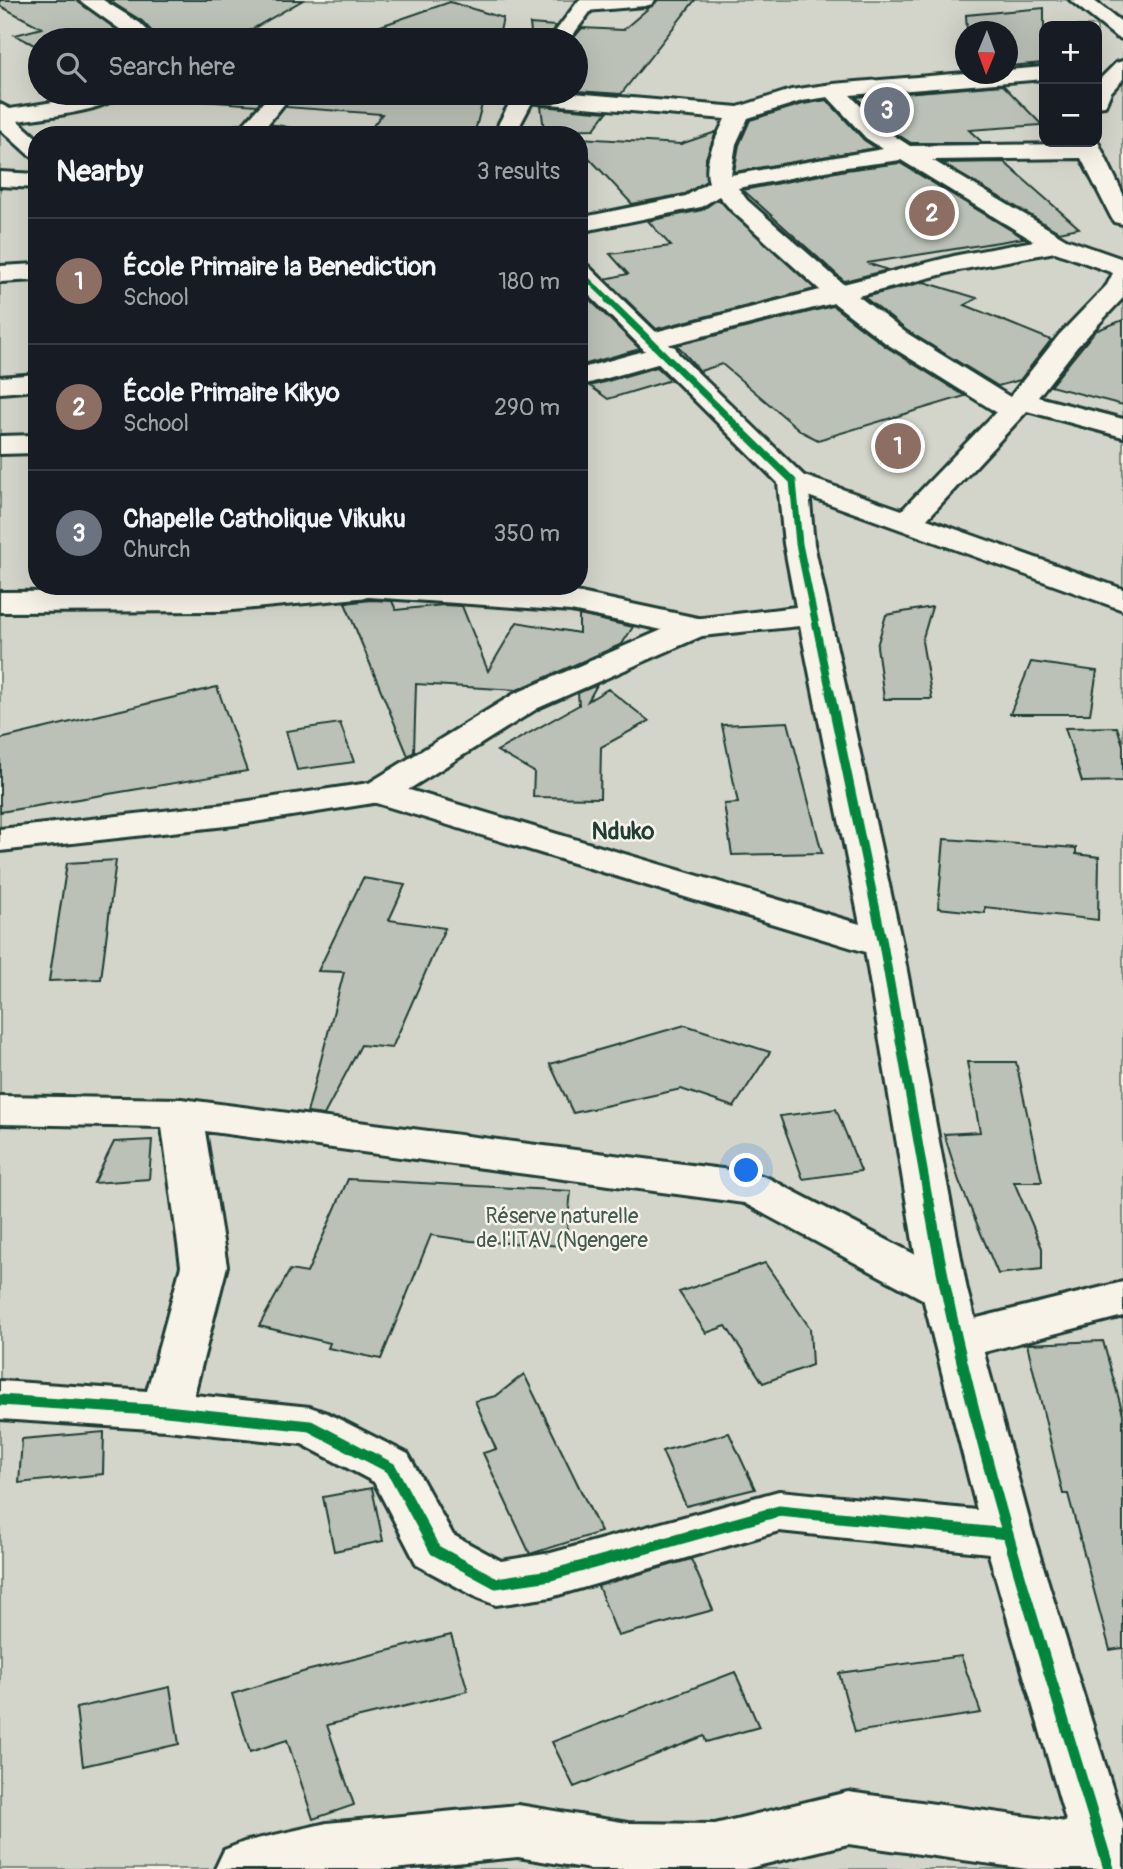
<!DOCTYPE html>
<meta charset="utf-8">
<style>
:root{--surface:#171b24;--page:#20242c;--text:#f1f3f6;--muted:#9ea1a6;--line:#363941;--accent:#ea580c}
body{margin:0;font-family:Pangolin,sans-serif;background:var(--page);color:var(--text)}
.controls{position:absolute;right:21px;top:21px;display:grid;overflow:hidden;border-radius:14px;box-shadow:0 7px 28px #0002}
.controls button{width:63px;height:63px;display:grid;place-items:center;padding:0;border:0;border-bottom:2px solid var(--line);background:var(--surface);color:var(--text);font:35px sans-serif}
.compass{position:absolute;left:955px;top:21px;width:63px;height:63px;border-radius:50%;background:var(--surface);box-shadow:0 7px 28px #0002;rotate:181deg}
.you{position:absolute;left:747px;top:1171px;width:24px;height:24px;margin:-18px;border:5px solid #fff;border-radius:50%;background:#1a73e8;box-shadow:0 0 0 10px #1a73e833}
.badge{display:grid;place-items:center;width:46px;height:46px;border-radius:50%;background:var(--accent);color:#fff;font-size:23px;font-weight:700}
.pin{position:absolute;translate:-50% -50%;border:4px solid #fff;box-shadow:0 2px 7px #0006}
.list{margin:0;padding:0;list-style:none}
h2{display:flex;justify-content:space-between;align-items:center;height:91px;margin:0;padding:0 28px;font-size:30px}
h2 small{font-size:23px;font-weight:400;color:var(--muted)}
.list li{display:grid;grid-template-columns:46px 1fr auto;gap:21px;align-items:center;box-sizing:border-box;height:126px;padding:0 28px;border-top:2px solid var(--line)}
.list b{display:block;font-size:26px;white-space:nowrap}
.list p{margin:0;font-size:23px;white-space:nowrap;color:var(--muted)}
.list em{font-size:23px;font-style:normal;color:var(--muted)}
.icon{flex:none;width:38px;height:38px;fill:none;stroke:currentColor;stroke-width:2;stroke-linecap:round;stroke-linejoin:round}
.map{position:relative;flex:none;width:1123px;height:1869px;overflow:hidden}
.search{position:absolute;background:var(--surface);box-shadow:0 7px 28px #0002;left:28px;top:28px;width:560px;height:77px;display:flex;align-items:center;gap:18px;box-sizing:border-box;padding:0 24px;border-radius:38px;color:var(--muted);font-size:26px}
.panel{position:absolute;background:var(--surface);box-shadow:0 7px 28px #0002;left:28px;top:126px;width:560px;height:469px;border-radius:28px}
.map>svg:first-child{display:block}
.green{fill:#d3d5ca;stroke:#79897f;stroke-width:2;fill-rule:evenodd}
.building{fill:#bbc1b6;stroke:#1f3d34;stroke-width:2}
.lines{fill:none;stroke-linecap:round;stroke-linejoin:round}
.street-casing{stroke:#1f3d34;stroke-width:6}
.secondary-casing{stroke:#1f3d34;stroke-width:6}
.street{fill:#f7f3e8;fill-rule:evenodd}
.secondary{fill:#f7f3e8;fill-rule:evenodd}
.cycleway-far3-casing{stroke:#f7f3e8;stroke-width:8}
.cycleway-far2-casing{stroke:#f7f3e8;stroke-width:10}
.cycleway-far1-casing{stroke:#f7f3e8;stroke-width:13}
.cycleway-casing{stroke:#f7f3e8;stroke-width:16}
.cycleway-far3{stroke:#00873e;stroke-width:5}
.cycleway-far2{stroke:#00873e;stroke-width:7}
.cycleway-far1{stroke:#00873e;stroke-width:9}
.cycleway{stroke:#00873e;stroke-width:11}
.labels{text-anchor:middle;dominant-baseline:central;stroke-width:5;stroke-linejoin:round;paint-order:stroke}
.park-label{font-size:21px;fill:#435b52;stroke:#f7f3e8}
.quarter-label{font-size:24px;font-weight:bold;fill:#1f3d34;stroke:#f7f3e8}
</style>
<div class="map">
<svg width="1123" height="1869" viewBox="0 0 1123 1869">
<rect width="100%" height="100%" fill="#f7f3e8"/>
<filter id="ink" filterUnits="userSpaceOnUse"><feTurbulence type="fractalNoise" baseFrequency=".0143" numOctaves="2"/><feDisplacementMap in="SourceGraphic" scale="14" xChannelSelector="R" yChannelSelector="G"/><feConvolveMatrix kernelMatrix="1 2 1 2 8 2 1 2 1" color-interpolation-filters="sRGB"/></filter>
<g filter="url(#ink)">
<path class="green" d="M0 0H1123V1869H0ZM1044 26H1097V142H1044ZM965 32H1007V74H965ZM40 40H576V93H40ZM37 135H579V586H37Z"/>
<path class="building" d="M0 0H76L131 40H40V48L15 35 42 28 0 6Z
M108 0H303L233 40H160L142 21Z
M658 0H695L621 94 576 91V40H572L582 28 623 30Z
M450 2 503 18 498 40H340Z
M1044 8V63L1007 66V32H967L966 15Z
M530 24 556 26 546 40H532Z
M1003 85 1042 125 969 130 983 143H911L884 126 856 97Z
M123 93H268L257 105 122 95Z
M296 93H485L474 135H366L382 114 285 107Z
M827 100 864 140 876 148 734 172 739 145 750 120 803 104Z
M541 106 607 112 594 129 544 130Z
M716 132 706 158V181L685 194 632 204 579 147V138L681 144Z
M1004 162 1079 228 1059 232 941 163Z
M900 163 1024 238 867 263 888 270 844 281 743 190 846 170Z
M718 199 815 289 656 329 605 279 628 274 610 254 671 246 648 221 702 210Z
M924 282 977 298 965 305 1051 340 1020 380 998 386 906 330 864 297Z
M579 289 640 349 579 366Z
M833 306 885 346 965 396 818 440 802 432 722 364 700 371 677 345Z
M1123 320V405L1050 386 1095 331Z
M657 367 671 380 608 399 590 386Z
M371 600 392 601 396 610 443 605 462 606 488 671 517 622 579 633V615L633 627 622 644 517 690 416 684 414 752 408 756 345 603Z
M932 607 922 641 932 699H884L877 646 886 615Z
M1031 662 1097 671 1090 714H1010Z
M597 685 588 701 608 689 649 721 601 747 600 798 533 797 534 772 497 751 579 705 578 693Z
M217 687 247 771 0 812V739Z
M788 722 822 853 732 855 724 804 738 803 722 725Z
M340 723 354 762 297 770 286 731Z
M1117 727 1123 745V781L1082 782 1065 728Z
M944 839 1076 848V854L1099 857 1098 920 985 907V913L938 908Z
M116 860 101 979 49 981 67 863Z
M363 878 405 885 389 920 445 928 392 1048 361 1045 324 1115 307 1113 344 972 318 971Z
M685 1025 770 1052 734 1107 681 1089 573 1113 550 1064Z
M967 1062H1016L1042 1182H1014L1042 1248V1269L998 1274 959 1181 944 1134 980 1132Z
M836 1109 861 1171 803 1179 780 1116Z
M152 1140 149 1179 94 1183 114 1142Z
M348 1179 571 1191 565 1246 471 1241 431 1235 381 1359 328 1348 330 1343 259 1326 290 1270 307 1273Z
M765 1263 810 1328 812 1365 763 1383 726 1326 706 1333 679 1292Z
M1103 1341 1123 1414V1648L1110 1650 1068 1494H1063L1027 1344Z
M524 1374 601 1532 530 1554 483 1453 496 1449 475 1401 496 1396Z
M104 1432 103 1474 19 1483 22 1439Z
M729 1433 755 1489 686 1506 662 1451Z
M372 1488 383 1541 334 1551 323 1497Z
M691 1559 713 1610 618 1636 598 1586Z
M451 1635 468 1691 327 1725 354 1805 313 1819 287 1740 250 1752 232 1694 306 1671Z
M961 1656 981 1713 855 1732 839 1673Z
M735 1672 759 1727 706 1742 704 1736 574 1787 552 1742Z
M170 1687 179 1744 83 1766 76 1708Z"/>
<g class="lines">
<defs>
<path id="street" d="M79 0H103L140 23 157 40H135Z
M655 0 652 4 645 6 586 11 579 9 576 5 582 0Z
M1070 0H1093L1123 23V39L1116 37Z
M1123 61V79L1111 92 1105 106 1097 107V82L1116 63Z
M1044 67V79L850 95 882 128 910 146 1076 144V142L1097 140 1098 142 1123 194V224L1114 222 1111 217 1081 158 932 160 1066 239 1123 259V298L1077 347 1038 397 1123 419V437L1027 411 927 519 1123 589V610L783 487 778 481 783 475 793 472 902 510 996 412 887 344 834 303 667 345 675 347 678 353 675 359 579 386V369L651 349 643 347 639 341 643 335 820 290 731 210 719 196 701 207 579 232V218L686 196 709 182C702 162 717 137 725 119L525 102 517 100 516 93H573L738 107 791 90 833 84 965 73 1007 74V70ZM828 97 866 138 883 149 731 175 736 144 748 118 802 101ZM901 160 1034 241 958 255 843 284 747 200 738 188 846 167ZM1055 252 1113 273 1107 285 1059 335 1010 397 905 332 858 296 959 270Z
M92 93H121C108 112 41 117 18 121L37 138V157L29 155 0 129V104L10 109 72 99Z
M271 93H293L267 125 291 130 294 135H224L227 130 244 124Z
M0 172 37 174V188L0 186Z
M37 264V280L0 282V266Z
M37 374V390L0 393V377Z
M37 435V453L0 454V436Z
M281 586H490L571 591 707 620 712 627 707 634 696 637 571 611 369 597 222 611 0 612V592L222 591Z
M379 781 897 935 902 944 897 953 883 956 869 953 366 800 361 792 366 784Z
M0 1096 181 1099 753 1173 768 1178 960 1278 967 1290 960 1302 944 1307 928 1302 744 1203 205 1131 227 1266 194 1395 310 1407 327 1413 408 1454 453 1535 501 1561 551 1553 779 1491 1008 1513 1026 1519 1033 1534 1026 1549 1008 1555 779 1531 551 1597 496 1605 478 1598 417 1565 374 1482 302 1444 166 1430 0 1419V1381L147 1391 181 1266 162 1127 0 1124Z
M1123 1282V1316L957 1359 941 1354 934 1341 941 1328 957 1323Z
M848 1792 1103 1827 1123 1834V1869H1028L848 1844 745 1869H590L518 1857 393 1869H215L224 1850 244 1842 327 1823 518 1805 628 1823 715 1824Z"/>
<path id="secondary" d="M579 0H599L569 40H549Z
M515 93H537L521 123 518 135H496L499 123Z
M579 263 588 266 803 475 808 481 814 544 902 944 967 1290 1033 1534 1123 1822V1869H1080L983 1534 921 1290 864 944 800 626 702 636 538 708 392 800 235 825 0 851V829L235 803 369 783 514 694 685 620 796 607 784 544 778 483 579 285Z"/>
</defs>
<use href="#street" class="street-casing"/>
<use href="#secondary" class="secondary-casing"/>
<use href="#street" class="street"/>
<use href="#secondary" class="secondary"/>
<defs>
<path id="cycleway-far3" d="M579 271 610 301"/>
<path id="cycleway-far2" d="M608 300 793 481 799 544 830 693"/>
<path id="cycleway-far1" d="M830 692 883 944 929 1204"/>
<path id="cycleway" d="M929 1202C968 1429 1043 1649 1109 1869
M0 1400 166 1411 310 1426 391 1468 435 1550 496 1583 551 1575 779 1511 1008 1534"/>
</defs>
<use href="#cycleway-far3" class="cycleway-far3-casing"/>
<use href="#cycleway-far2" class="cycleway-far2-casing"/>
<use href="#cycleway-far1" class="cycleway-far1-casing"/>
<use href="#cycleway" class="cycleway-casing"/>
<use href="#cycleway-far3" class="cycleway-far3"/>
<use href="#cycleway-far2" class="cycleway-far2"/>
<use href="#cycleway-far1" class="cycleway-far1"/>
<use href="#cycleway" class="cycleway"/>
</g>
</g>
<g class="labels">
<g class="park-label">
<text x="562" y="1216">Réserve naturelle<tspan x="562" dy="24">de l'ITAV (Ngengere</tspan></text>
</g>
<g class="quarter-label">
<text x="623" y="831">Nduko</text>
</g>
</g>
</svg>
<div class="controls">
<button>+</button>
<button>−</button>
</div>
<svg class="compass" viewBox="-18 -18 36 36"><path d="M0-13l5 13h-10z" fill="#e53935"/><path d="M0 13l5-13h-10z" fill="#9ea1a6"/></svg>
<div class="you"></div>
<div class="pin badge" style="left:898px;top:446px;background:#8d6e63">1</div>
<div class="pin badge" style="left:932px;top:213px;background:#8d6e63">2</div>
<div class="pin badge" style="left:887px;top:110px;background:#6b7280">3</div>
<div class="search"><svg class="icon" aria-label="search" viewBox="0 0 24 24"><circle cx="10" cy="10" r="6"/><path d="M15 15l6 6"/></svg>Search here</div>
<section class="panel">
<h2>Nearby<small>3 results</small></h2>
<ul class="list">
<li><span class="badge" style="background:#8d6e63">1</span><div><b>École Primaire la Benediction</b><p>School</p></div><em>180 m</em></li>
<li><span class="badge" style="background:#8d6e63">2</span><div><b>École Primaire Kikyo</b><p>School</p></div><em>290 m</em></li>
<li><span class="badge" style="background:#6b7280">3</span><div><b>Chapelle Catholique Vikuku</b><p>Church</p></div><em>350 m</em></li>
</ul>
</section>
</div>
